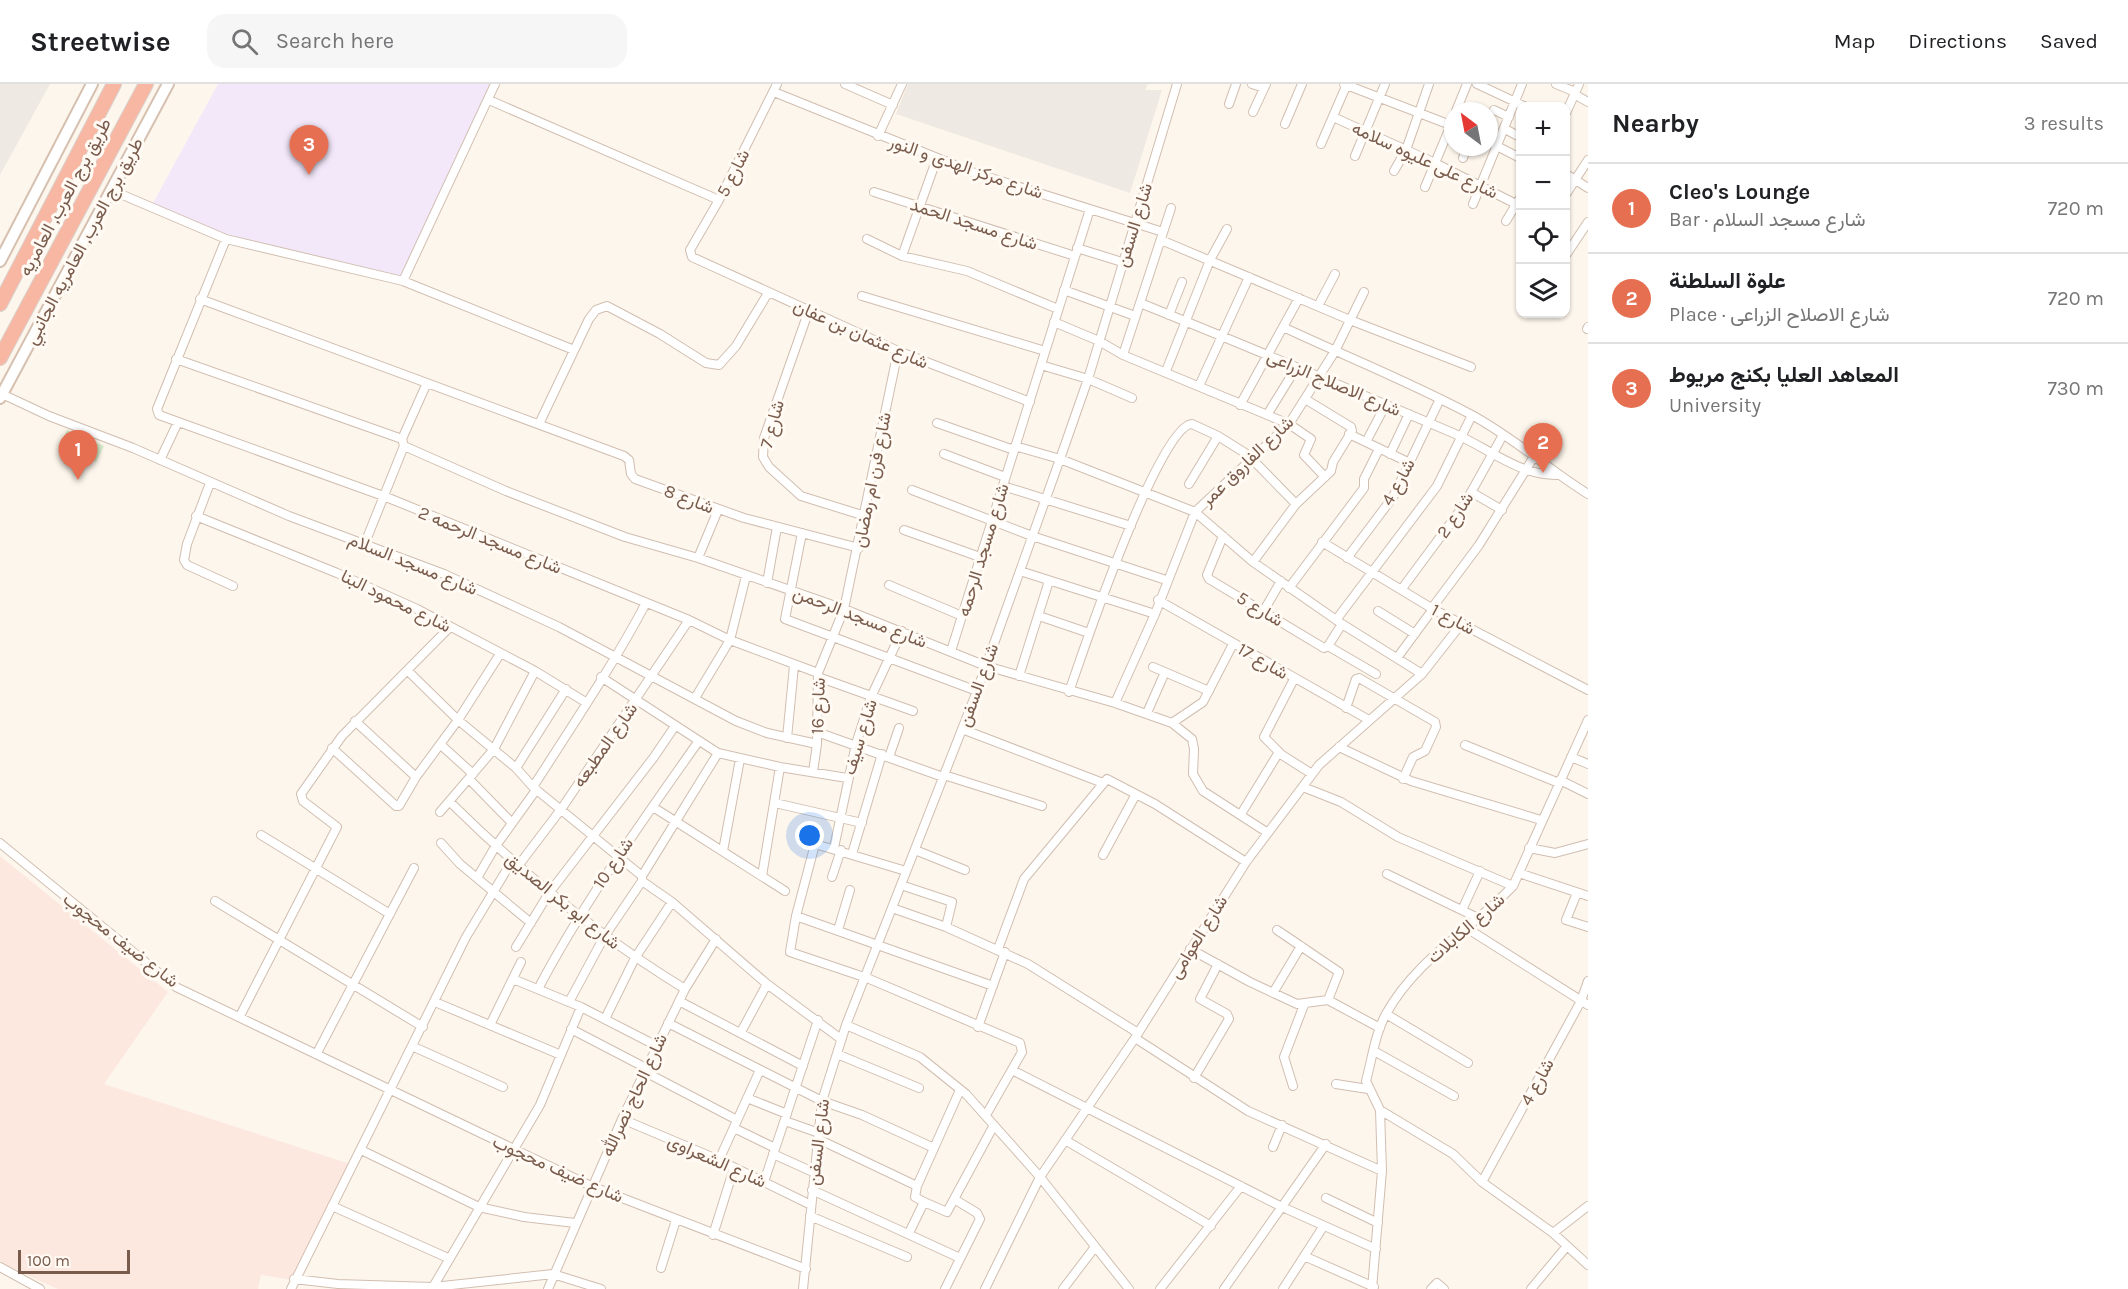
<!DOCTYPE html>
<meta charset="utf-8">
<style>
:root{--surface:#fff;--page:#f6f6f6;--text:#202124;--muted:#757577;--line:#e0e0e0;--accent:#e76f51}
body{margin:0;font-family:Karla,Vazirmatn,sans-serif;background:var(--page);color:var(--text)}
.controls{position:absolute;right:18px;top:18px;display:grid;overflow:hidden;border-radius:12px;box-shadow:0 2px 4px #0004}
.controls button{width:54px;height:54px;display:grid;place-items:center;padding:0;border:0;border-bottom:2px solid var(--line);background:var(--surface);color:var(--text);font:30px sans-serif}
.compass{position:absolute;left:1444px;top:18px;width:54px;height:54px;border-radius:50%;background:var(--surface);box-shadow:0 2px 4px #0004;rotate:328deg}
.scale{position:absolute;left:18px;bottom:15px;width:112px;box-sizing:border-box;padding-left:6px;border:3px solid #7a5c4d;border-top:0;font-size:16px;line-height:21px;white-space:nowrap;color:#7a5c4d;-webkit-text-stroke:4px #fffaf3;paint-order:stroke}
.you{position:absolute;left:810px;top:752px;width:21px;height:21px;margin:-15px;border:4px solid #fff;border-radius:50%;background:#1a73e8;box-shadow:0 0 0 9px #1a73e833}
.badge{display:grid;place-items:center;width:39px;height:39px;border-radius:50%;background:var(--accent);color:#fff;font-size:20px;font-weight:700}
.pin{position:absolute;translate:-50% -50px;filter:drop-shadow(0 2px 3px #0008)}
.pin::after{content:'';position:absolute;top:32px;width:21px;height:18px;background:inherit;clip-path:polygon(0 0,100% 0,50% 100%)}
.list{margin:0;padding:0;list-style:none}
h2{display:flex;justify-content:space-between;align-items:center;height:78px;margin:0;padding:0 24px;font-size:26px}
h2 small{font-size:20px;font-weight:400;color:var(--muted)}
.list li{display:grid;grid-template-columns:39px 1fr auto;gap:18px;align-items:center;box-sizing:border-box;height:90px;padding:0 24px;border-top:2px solid var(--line)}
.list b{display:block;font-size:22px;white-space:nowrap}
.list p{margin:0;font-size:20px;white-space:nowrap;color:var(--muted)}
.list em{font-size:20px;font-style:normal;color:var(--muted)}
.icon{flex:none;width:33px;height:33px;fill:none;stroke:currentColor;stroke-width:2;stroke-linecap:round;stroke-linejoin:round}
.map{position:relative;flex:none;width:1588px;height:1205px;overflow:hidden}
header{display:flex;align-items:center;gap:36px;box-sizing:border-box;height:84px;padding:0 30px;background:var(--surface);border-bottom:2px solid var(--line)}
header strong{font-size:28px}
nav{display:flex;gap:33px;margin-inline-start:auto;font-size:21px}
.search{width:420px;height:54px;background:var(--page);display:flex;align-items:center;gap:15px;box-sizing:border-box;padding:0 21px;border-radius:18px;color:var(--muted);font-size:22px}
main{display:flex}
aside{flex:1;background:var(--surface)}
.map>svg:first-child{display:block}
.commercial{fill:#fde8e0}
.industrial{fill:#efe9e4}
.education{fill:#f3e8fa}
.green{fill:#d8ecc9}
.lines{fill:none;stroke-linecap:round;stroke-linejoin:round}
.street-casing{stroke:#d1beb0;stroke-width:10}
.secondary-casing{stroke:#d6c0b0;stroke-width:14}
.highway-casing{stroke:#dad1cd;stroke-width:16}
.street{stroke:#fff;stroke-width:8}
.secondary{stroke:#fff;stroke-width:10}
.highway{stroke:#f7b7a3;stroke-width:14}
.labels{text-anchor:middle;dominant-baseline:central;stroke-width:6;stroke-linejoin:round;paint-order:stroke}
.street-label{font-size:18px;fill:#7a5c4d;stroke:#fffaf3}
</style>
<header>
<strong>Streetwise</strong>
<div class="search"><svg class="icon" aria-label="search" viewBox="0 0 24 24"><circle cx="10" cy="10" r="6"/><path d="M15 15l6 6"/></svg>Search here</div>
<nav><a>Map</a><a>Directions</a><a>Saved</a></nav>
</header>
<main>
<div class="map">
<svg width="1588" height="1205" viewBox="0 0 1588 1205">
<rect width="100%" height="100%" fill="#fdf6ec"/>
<path class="commercial" d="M0 772 168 908 104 1000 350 1080 292 1196 261 1191 258 1205H58L0 1179Z"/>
<path class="industrial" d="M0 0H50L0 91Z
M908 0H1148L1145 6H1162L1130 109 896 30Z"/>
<path class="education" d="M218 0H492L401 194 224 151 152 121Z"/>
<path class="green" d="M67 346 104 362 96 378 60 361Z"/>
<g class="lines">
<defs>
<path id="street" d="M777 0 719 116 690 166 692 173 898 267 1030 318
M845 0 893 21
M1252 0 1264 4
M1344 0 1453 42
M1477 0 1524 22
M1556 0 1575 8
M774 8 972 88 1163 148
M1574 10 1588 18
M489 16 719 116
M1229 20 1236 0
M1494 26 1509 33
M1456 27 1467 0
M1253 28 1266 0
M1566 29 1579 0
M1333 33 1435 79 1516 120
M1285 40 1302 0
M1505 45 1520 53
M878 52 902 0
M1489 58 1520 74
M1321 60 1347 0
M1355 72 1385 0
M1463 74 1467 63
M1394 87 1406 66 1429 0
M1566 90 1588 104
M1425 103 1453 36
M111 106 226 155 403 197 574 266
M874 108 1075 172
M1566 110 1588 76
M1473 120 1522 0
M1506 137 1520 114
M226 155 157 325 159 331 386 413 689 536 730 556 818 589
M867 155 902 172 967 187 1058 225
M1161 156 1350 236 1471 283
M1077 164 1122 178
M1566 171 1588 138
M902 172 937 74
M403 197 495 0
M1064 206 1135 232
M862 212 1045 267
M200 215 624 372 629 376 631 390 635 395 744 434 859 464
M1140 219C1245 261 1349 305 1453 349 1487 363 1519 392 1558 391
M1318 222 1335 190
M809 226 764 354 763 373 769 383 801 412 865 432
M1169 231 1182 198
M1054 238 1099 257 1123 271 1289 340 1311 355 1304 371 1325 393
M1283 243C1345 272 1410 298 1470 330 1513 353 1548 385 1588 410
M1587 245 1588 243
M1123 271 1171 124
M176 275 402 355
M1041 281 1088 295 1132 314
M1166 287 1210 176 1227 145
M1199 302 1249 193
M2 310 49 332 133 364 289 432 444 490 559 543 736 637 767 649 817 660
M1240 321 1299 214
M1267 331 1296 284
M937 339 1014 366
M539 340 589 235 596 226 607 222 660 250 706 279 719 281 736 262 768 209
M1349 350 1410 379
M1366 358 1386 320
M404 362 506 407 625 453 698 474 844 525 986 582 1115 619 1172 639 1192 655 1194 665 1193 690 1203 707 1268 749
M1015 362 1060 375 1195 428 1253 478 1342 540 1422 590
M944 370 1005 393
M1390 370 1409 330
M1252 375 1296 420
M160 376 178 338
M210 399 187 460 184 476 187 481 233 502
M1189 400 1218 352
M1003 402 1131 442
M912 406 1032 452 1166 496
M1471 408 1502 426
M196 432 337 489 417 525 535 587 587 619
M904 446 980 473
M802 449 785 535 977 607
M1223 452 1207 491 1209 495 1324 564 1328 562 1342 540
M1322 458 1433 525 1588 606
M365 459 404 362 402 355 426 301
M698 474 718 426
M1347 474 1393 413 1440 315
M1253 478 1296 420 1331 387 1333 378 1352 347 1351 343 1305 315
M1020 487 1155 530
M767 499 777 443
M889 501 962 532
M1289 504 1364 404V395L1379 365
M1401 506 1464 421 1503 351
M1158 516 1369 636
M1432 524 1479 461 1535 371
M1378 527 1415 550
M1263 528 1281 497
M1039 532 1089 549
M1336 536 1437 402 1472 331
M1328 562 1376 590
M951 567 1090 125
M1397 574 1433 525
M1153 583 1209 607
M408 587 458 636 516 684 533 703 642 792V797L672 818 767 900 841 955
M1019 592 1049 497
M601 593 718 669 780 683 847 694
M818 593 913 627
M1294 595 1264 653 1282 671 1312 690
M1069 608C1082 570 1159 341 1192 340L1218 352 1253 374
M695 614 730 556 746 492
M1115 619 1155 530 1195 428 1289 340 1335 267 1364 208
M1346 624 1356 595 1359 594 1435 638 1436 643 1425 667 1413 673 1403 695
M1147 629 1165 588
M355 637 416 693
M1172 639 1203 618 1233 560
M962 645 1103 699
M817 648 943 693
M787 654 794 582
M441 661 473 690
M1465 661 1559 699
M1339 663 1411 697 1541 736
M332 664 396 722H399L416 693 458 636 500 570
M889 673 899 644
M1571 673 1588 680
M516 684 566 605
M813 688 817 660 818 589 844 525 898 267
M944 691 1042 722
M469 695 512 739
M1560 696 1588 710
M533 703C572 642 612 583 646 519
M1303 703 1341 718 1398 753 1513 802
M450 718C522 789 598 852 685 905
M775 719 862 739
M653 723 785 807
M440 728 494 665 535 587
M1241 730 1279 668
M261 751 390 830
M0 759 176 903 591 1102 806 1185
M441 759 460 780 531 839
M834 764 856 660 871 613 902 547
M1529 764 1555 769 1588 760
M915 766 965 786
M723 767 740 675
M852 770 882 670
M1103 771 1136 710
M518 782 562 724 689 536
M906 787 815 760 796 832 790 868 867 894 1020 959 1022 968 986 1031
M1519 789 1588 812
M1387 790 1478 834
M642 792 718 669
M762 792 780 683
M832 793 841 766
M477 794 495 763 536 706
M901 801 952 818 946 843
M1577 809 1566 836 1588 843
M215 817 423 943
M892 824 946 843 1028 880 1138 949
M1462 826 1480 787
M796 832 993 902
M1465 843 1588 921
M838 846 850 806
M1277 846 1339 888 1328 916
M516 863 549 809 654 673 675 642
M998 865 1024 795 1107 695 1155 720 1246 778
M1190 865 1250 898 1297 920 1328 916 1380 944
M513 895 581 923 657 962
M538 905C584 818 641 739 698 658
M1273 909 1301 862
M679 917 803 982
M435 918 561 971
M569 918 604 853 642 797
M1386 930 1468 979
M240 932 337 743 303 717 301 710 342 652 450 543
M605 935 635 874 672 818
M668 939 822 1017 862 1031 934 1064
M490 941 521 878
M846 941 920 973 966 1010 1040 1093 1129 1205
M978 943 1005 868
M571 945 646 984
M741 948 767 900
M1135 954 1248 1027 1382 1087
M414 963 503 1003
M1374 967 1454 1012
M317 969 414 784
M837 970 919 1004
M1012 986 1280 1122 1376 1165
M645 988 737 1036
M1194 994 1229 935 1227 930 1200 915 1218 880
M1336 1000 1368 1005
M1293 1002 1284 973 1304 921
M747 1014 787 1030
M1380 1026 1453 1070 1482 1098 1553 1149 1588 1181
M622 1035 719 1076 811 1121
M785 1037 819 1049
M734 1044 775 1064
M818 1055 917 1102
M1065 1056 1211 1142
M1273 1063 1282 1041
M361 1066 479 1123 524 1133 575 1139
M773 1070 813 1088
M719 1076 760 986
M764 1098 818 936
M1482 1098 1581 917 1588 897
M812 1106 960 1174
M1326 1114 1378 1139
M924 1118 915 1113 917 1102 960 1006
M332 1122 448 1174
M810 1132 907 1173
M909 1149 924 1118 947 1128 994 1041
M1553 1149 1588 1122
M713 1151 734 1084
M1304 1172 1374 1203
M0 1183 40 1205
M661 1184 676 1136
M294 1195 338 1200 433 1203 553 1190 601 1205
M433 1203 540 1021 581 923
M291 1205 466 853 512 777
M548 1205 622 1035 685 905 716 855
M803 1205 822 1017 846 941 977 607 1060 375 1088 295 1177 0
M945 1205 980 1135 977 1129 954 1115
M985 1205 1040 1093 1135 954 1246 778 1319 681 1422 590 1462 539
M1063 1205 1095 1163
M1160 1205 1241 1102
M1224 1205 1326 1060
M1283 1205 1323 1143
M1372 1205 1382 1087 1380 1026 1366 997C1372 975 1375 950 1386 930 1416 875 1472 845 1513 802L1588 636
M1431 1205 1437 1199 1444 1205
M1531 1205 1567 1162"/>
<path id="secondary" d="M0 177 92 0
M0 314 168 0"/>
<path id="highway" d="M0 220 114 0
M0 274 146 0"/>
</defs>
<use href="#street" class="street-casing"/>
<use href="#secondary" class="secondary-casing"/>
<use href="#highway" class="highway-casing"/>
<use href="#street" class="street"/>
<use href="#secondary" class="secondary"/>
<use href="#highway" class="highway"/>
</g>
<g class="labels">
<g class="street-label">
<text transform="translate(1425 76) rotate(25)">شارع على عليوه سلامه</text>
<text transform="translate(966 83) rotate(19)">شارع مركز الهدى و النور</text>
<text transform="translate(733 89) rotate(-63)">شارع 5</text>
<text transform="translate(65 113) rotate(-62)">طريق برج العرب, العامريه</text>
<text transform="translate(974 140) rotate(18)">شارع مسجد الحمد</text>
<text transform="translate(1134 141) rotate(-73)">شارع السفن</text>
<text transform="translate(84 157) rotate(-62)">طريق برج العرب, العامريه الجانبي</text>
<text transform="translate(861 250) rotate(24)">شارع عثمان بن عفان</text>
<text transform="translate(1334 299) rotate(23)">شارع الاصلاح الزراعى</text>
<text transform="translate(772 340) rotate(-75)">شارع 7</text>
<text transform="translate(1247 377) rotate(-44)">شارع الفاروق عمر</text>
<text transform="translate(872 396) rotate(-79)">شارع فرن ام رمضان</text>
<text transform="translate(1398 398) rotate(-61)">شارع 4</text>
<text transform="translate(689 415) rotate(21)">شارع 8</text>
<text transform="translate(1455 431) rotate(-56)">شارع 2</text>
<text transform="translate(490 456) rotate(22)">شارع مسجد الرحمه 2</text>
<text transform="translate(983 466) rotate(-73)">شارع مسجد الرحمه</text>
<text transform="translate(413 480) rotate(22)">شارع مسجد السلام</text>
<text transform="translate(396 517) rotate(26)">شارع محمود البنا</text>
<text transform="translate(1260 525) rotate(31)">شارع 5</text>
<text transform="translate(860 533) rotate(21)">شارع مسجد الرحمن</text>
<text transform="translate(1453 535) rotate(28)">شارع 1</text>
<text transform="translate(1263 577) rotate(30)">شارع 17</text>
<text transform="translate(978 601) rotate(-70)">شارع السفن</text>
<text transform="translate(818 622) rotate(-88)">شارع 16</text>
<text transform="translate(860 653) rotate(-73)">شارع سيف</text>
<text transform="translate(605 661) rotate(-55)">شارع المطبعه</text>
<text transform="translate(613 779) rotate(-56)">شارع 10</text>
<text transform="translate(563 817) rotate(39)">شارع ابو بكر الصديق</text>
<text transform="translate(1466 844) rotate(-41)">شارع الكابلات</text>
<text transform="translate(1198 853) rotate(-58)">شارع العوامى</text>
<text transform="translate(121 856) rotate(38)">شارع ضيف محجوب</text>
<text transform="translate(1537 998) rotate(-61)">شارع 4</text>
<text transform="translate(634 1011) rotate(-65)">شارع الحاج نصرالله</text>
<text transform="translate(818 1058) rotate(-83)">شارع السفن</text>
<text transform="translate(717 1077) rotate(24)">شارع الشعراوى</text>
<text transform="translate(558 1085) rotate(24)">شارع ضيف محجوب</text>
</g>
</g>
</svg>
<div class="controls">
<button>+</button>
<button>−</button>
<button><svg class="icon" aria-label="locate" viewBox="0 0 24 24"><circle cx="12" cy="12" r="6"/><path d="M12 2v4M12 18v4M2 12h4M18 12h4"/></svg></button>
<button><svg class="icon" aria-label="layers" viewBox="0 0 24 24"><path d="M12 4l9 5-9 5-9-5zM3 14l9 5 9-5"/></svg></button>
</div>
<svg class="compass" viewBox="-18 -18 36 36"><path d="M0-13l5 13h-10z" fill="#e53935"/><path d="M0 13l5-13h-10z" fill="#757577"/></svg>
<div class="scale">100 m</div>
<div class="you"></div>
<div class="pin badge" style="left:78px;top:396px">1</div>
<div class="pin badge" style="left:1543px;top:389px">2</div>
<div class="pin badge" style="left:309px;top:91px">3</div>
</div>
<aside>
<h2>Nearby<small>3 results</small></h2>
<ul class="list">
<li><span class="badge">1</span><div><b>Cleo's Lounge</b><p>Bar · شارع مسجد السلام</p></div><em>720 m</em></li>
<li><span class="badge">2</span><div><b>علوة السلطنة</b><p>Place · شارع الاصلاح الزراعى</p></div><em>720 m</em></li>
<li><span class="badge">3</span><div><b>المعاهد العليا بكنج مريوط</b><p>University</p></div><em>730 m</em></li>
</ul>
</aside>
</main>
